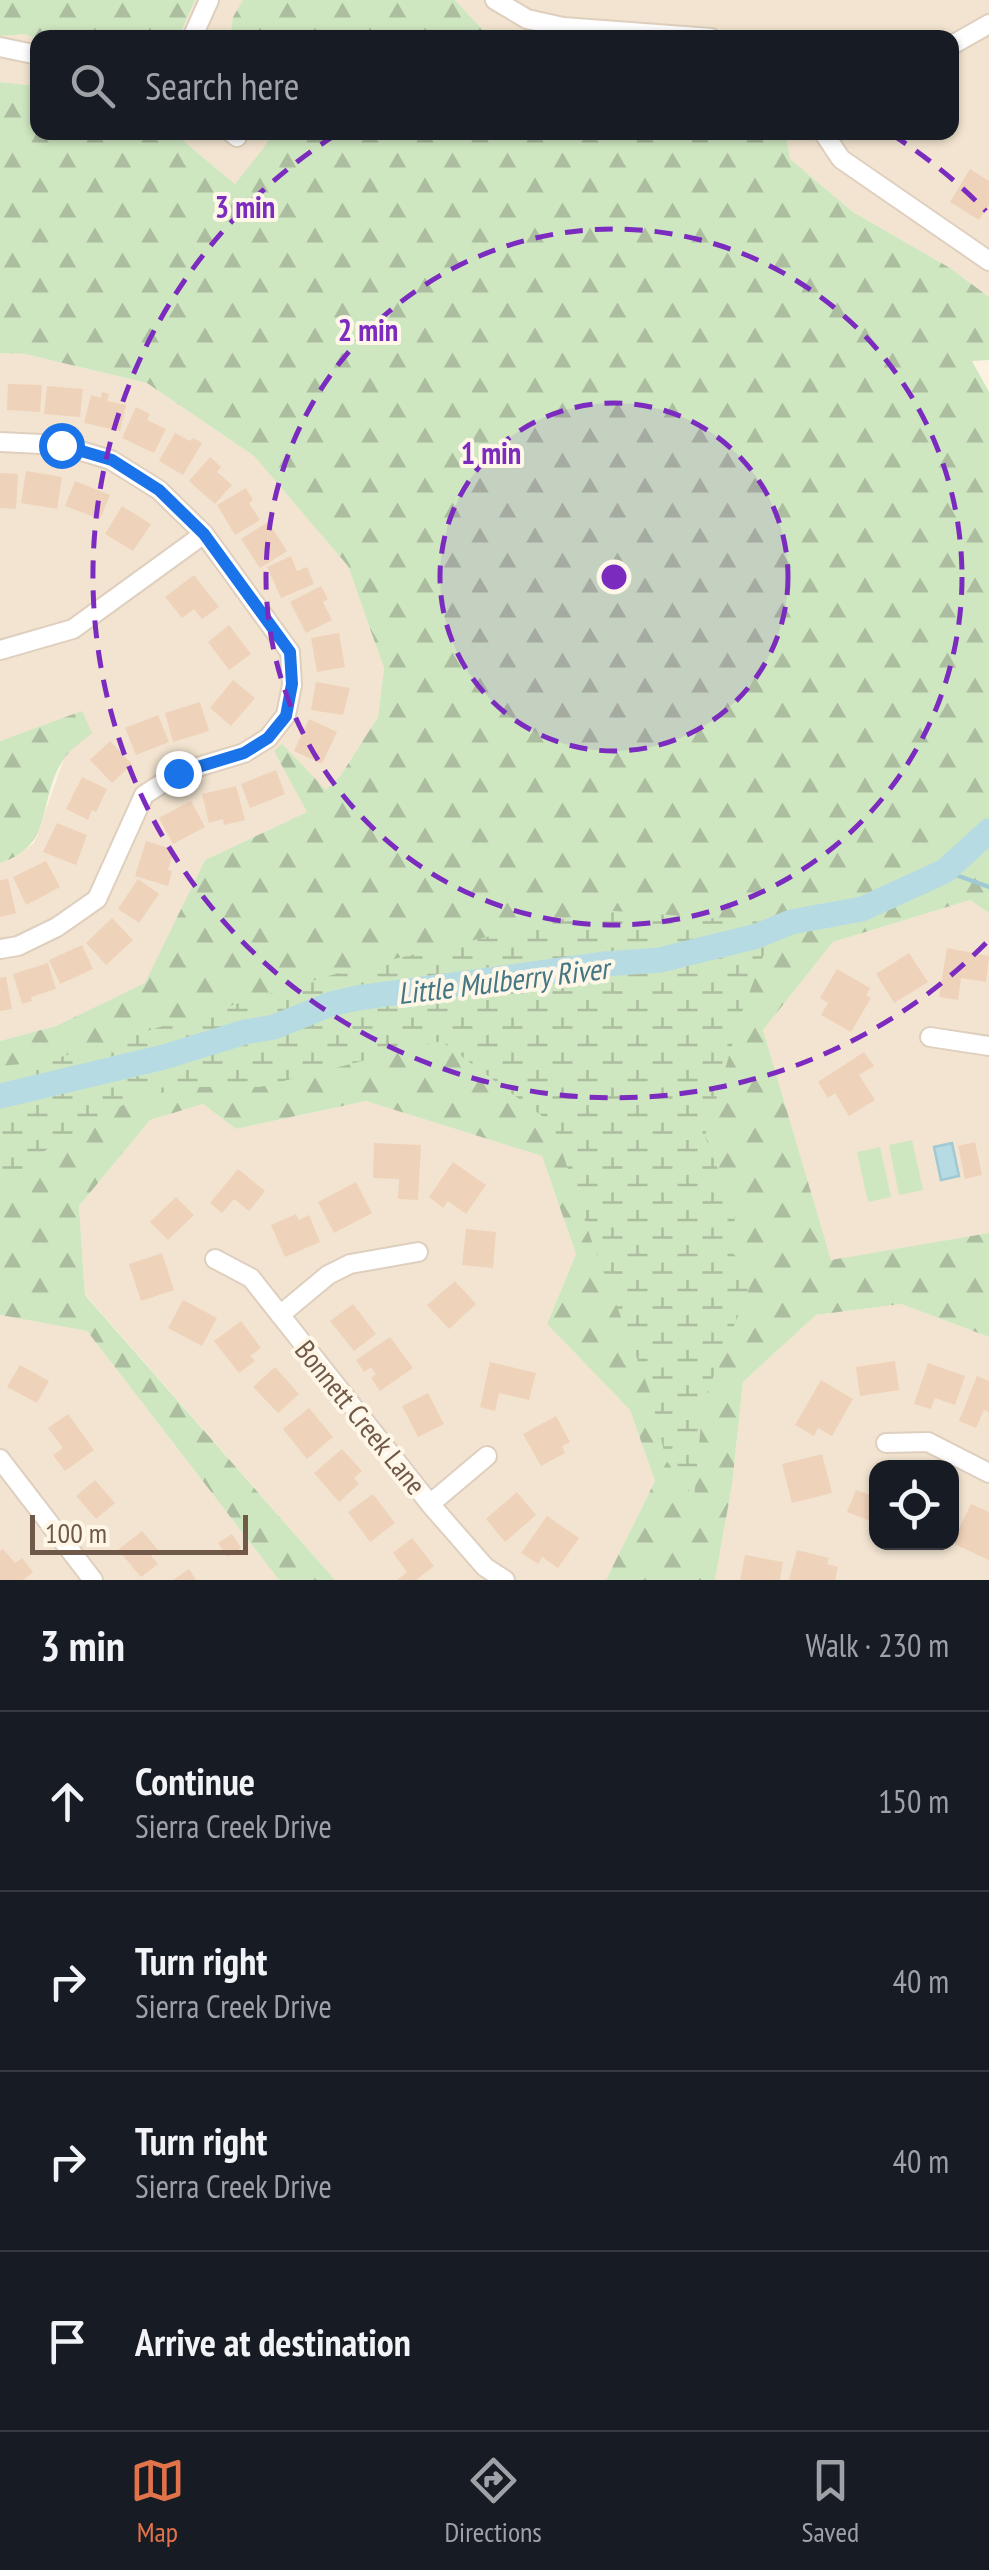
<!DOCTYPE html>
<meta charset="utf-8">
<style>
:root{--surface:#171b24;--page:#20242c;--text:#f1f3f6;--muted:#9ea1a6;--line:#363941;--accent:#e1734a}
body{margin:0;font-family:"PT Sans Narrow",sans-serif;background:var(--page);color:var(--text)}
.controls{position:absolute;right:30px;bottom:30px;display:grid;overflow:hidden;border-radius:20px;box-shadow:0 2px 8px #0004}
.controls button{width:90px;height:90px;display:grid;place-items:center;padding:0;border:0;border-bottom:2px solid var(--line);background:var(--surface);color:var(--text);font:50px sans-serif}
.scale{position:absolute;left:30px;bottom:25px;width:218px;box-sizing:border-box;padding-left:10px;border:5px solid #715949;border-top:0;font-size:28px;line-height:35px;white-space:nowrap;color:#715949;-webkit-text-stroke:8px #fef6e7;paint-order:stroke}
.stop{position:absolute;width:30px;height:30px;margin:-22px;border:8px solid #1a73e8;border-radius:50%;background:#fff}
.stop.end{background:#1a73e8;border-color:#fff;box-shadow:0 2px 10px #0008}
.list{margin:0;padding:0;list-style:none}
h2{display:flex;justify-content:space-between;align-items:center;height:130px;margin:0;padding:0 40px;font-size:42px}
h2 small{font-size:32px;font-weight:400;color:var(--muted)}
.list li{display:grid;grid-template-columns:65px 1fr auto;gap:30px;align-items:center;box-sizing:border-box;height:180px;padding:0 40px;border-top:2px solid var(--line)}
.list b{display:block;font-size:38px;white-space:nowrap}
.list p{margin:0;font-size:32px;white-space:nowrap;color:var(--muted)}
.list em{font-size:32px;font-style:normal;color:var(--muted)}
.icon{flex:none;width:55px;height:55px;fill:none;stroke:currentColor;stroke-width:2;stroke-linecap:round;stroke-linejoin:round}
.map{position:relative;flex:none;width:989px;height:1580px;overflow:hidden}
.search{position:absolute;background:var(--surface);box-shadow:0 2px 8px #0004;left:30px;right:30px;top:30px;height:110px;display:flex;align-items:center;gap:25px;box-sizing:border-box;padding:0 35px;border-radius:20px;color:var(--muted);font-size:38px}
.sheet{height:850px;background:var(--surface)}
nav{display:flex;justify-content:space-around;align-items:center;box-sizing:border-box;height:140px;border-top:2px solid var(--line);background:var(--surface);font-size:28px;color:var(--muted)}
nav a{display:grid;justify-items:center;gap:5px}
nav .on{color:var(--accent)}
.map>svg:first-child{display:block}
.residential{fill:#f2e4d0;fill-rule:evenodd}
.forest{fill:url(#forest-firs)}
.wetland{fill:url(#wetland-marsh)}
.pitch{fill:#cfe7c1}
.water{fill:#b7dbe3;stroke:#9ec9d5;stroke-width:2.5}
.lines{fill:none;stroke-linecap:round;stroke-linejoin:round}
.stream{stroke:#9ec9d5;stroke-width:4}
.river{stroke:#b7dbe3;stroke-width:25}
.building{fill:#efd2ba}
.street-casing{stroke:#dfcfbe;stroke-width:22}
.street{stroke:#fff;stroke-width:18}
.route{stroke:#1a73e8;stroke-width:12}
.ring{fill:none;stroke:#7b2cbf;stroke-width:5;stroke-dasharray:18 12}
.labels{text-anchor:middle;dominant-baseline:central;stroke-width:8;stroke-linejoin:round;paint-order:stroke}
.street-label{font-size:28px;fill:#715949;stroke:#fef6e7}
.water-label{font-size:30px;font-style:italic;fill:#447684;stroke:#fef6e7}
.centre{fill:#7b2cbf;stroke:#fef6e7;stroke-width:5}
.ring-label{font-size:30px;text-anchor:middle;font-weight:bold;fill:#7b2cbf;stroke:#fef6e7;stroke-width:8;stroke-linejoin:round;paint-order:stroke}
</style>
<div class="map">
<svg width="989" height="1580" viewBox="0 0 989 1580">
<defs>
<pattern id="forest-firs" width="22" height="20" patternUnits="userSpaceOnUse" patternTransform="scale(2.5)"><rect width="22" height="20" fill="#cfe7c1"/><path d="M5 1l3.5 6h-7zM16 11l3.5 6h-7z" fill="#acbe9f"/></pattern>
<pattern id="wetland-marsh" width="20" height="14" patternUnits="userSpaceOnUse" patternTransform="scale(2.5)"><rect width="20" height="14" fill="#cfe7c1"/><path d="M1 5h8M5 5V1M11 12h8M15 12V8" fill="none" stroke="#acbe9f"/></pattern>
</defs>
<rect width="100%" height="100%" fill="#fbf2e1"/>
<path class="residential" d="M195 0H243L233 17 230 37 179 38Z
M455 0H989V297L950 268 853 212 790 159 786 133 952 132V38L500 37 484 31Z
M25 34 37 39V86L0 82V36Z
M174 133H275L235 184Z
M0 353 25 354 147 383 254 456 348 566 384 668 378 717 341 775 326 791 282 745 307 812 205 860 146 983 56 1026 0 1041V863L13 859 34 843 81 712 0 741Z
M970 900 989 913V1233L831 1261 763 1030 833 942Z
M366 1101 542 1156 576 1254 547 1324 630 1410 655 1481 606 1580H335L85 1294 79 1206 150 1120 203 1104 236 1129Z
M901 1304 989 1337V1580H715L732 1485 743 1382 816 1315ZM876 1468H952V1542H876Z
M0 1315 87 1331 279 1580H0Z"/>
<path class="forest" d="M0 0H195L179 37 37 39 25 34 0 36Z
M243 0H455L484 31 500 37H230L233 17Z
M0 82 37 86 38 132 174 133 235 184 275 133H786L790 159 853 212 950 268 989 297V360L972 361 989 392V913L970 900 833 942 763 1030 831 1260 989 1233V1337L901 1304 816 1315 743 1382 732 1485 715 1580H606L655 1481 630 1410 547 1324 576 1254 542 1156 366 1101 236 1129 203 1104 150 1120 79 1206 85 1295 335 1580H279L87 1331 0 1315V1041L56 1026 145 983 205 860 307 812 274 751 282 744 326 790 341 775 378 717 384 668 348 566 254 456 147 383 25 354 0 353Z
M82 711 92 733C83 741 69 750 63 760 38 798 54 847 0 863V741Z"/>
<path class="wetland" d="M601 910 776 923 743 1009 705 1136 736 1216 727 1245 753 1279 703 1402 694 1499 666 1460 651 1395 591 1239 553 1124 441 1041 260 1087H181L123 1105 41 1153 0 1203V1066L44 1062 352 969Z"/>
<path class="pitch" d="M912 1140 923 1190 899 1195 889 1145Z
M880 1147 891 1197 868 1202 857 1152Z"/>
<path class="water" d="M952 1143 959 1176 941 1180 934 1147Z"/>
<g class="lines">
<path class="stream" d="M945 871 989 887"/>
<path class="river" d="M0 1096 164 1057 245 1032 274 1027 331 1004 357 998 605 964 660 960 757 936 791 922 862 909 945 871 989 831"/>
</g>
<path class="building" d="M970 169 989 181V205L979 220 950 202Z
M8 384 42 385 40 412 7 410Z
M47 386 83 389 80 417 44 414Z
M102 392 109 394 107 401 126 405 120 431 84 423 91 395 101 398Z
M136 407 150 414 147 420 166 429 154 453 122 438Z
M175 433 190 441 193 438 202 443 183 475 159 461Z
M210 457 221 467 217 472 232 485 215 504 189 481Z
M26 471 62 477 57 509 21 503Z
M0 473 18 474 16 509 0 508Z
M75 481 110 495 100 519 65 506Z
M246 488 253 500 249 503 260 520 235 535 217 505Z
M122 506 151 524 133 551 105 534Z
M268 522 287 551 260 568 241 539Z
M291 556 297 571 307 567 314 584 281 598 267 567Z
M194 575 219 607 202 619 194 609 182 618 165 597Z
M321 586 328 599 323 602 332 620 306 633 290 602Z
M229 625 251 654 229 670 208 642Z
M339 633 345 667 317 672 311 638Z
M233 680 255 698 231 726 210 708Z
M316 682 350 688 343 715 311 710Z
M200 702 209 731 173 742 165 713Z
M158 715 169 742 136 755 125 728Z
M309 719 337 732 322 764 294 751Z
M110 741 132 764 112 783 90 760Z
M276 770 285 794 250 808 241 784Z
M82 777 107 789 96 812 92 810 88 820 66 809Z
M236 786 245 820 224 825 223 819 209 823 202 794Z
M191 801 205 827 173 844 159 818Z
M57 823 87 835 76 865 43 852Z
M146 841 174 850 168 870 172 871 168 886 135 876Z
M46 861 60 887 26 905 13 877Z
M8 879 16 913 0 917V880Z
M138 879 159 894 139 923 118 909Z
M112 918 133 940 106 965 86 943Z
M82 945 93 969 60 984 49 960Z
M947 948 989 956 986 982 961 978 958 1000 939 997Z
M909 953 928 982 894 1003 876 974Z
M48 963 56 989 31 997 32 1001 22 1004 13 974Z
M837 969 870 988 866 995 871 998 851 1032 821 1015 828 1003 820 998Z
M6 977 12 1009 0 1011V978Z
M864 1052 874 1066 859 1075 875 1100 849 1116 835 1093 828 1098 818 1082Z
M975 1142 982 1175 965 1179 958 1146Z
M374 1143 421 1145 418 1200 398 1199 399 1179 373 1178Z
M453 1162 486 1185 466 1214 448 1201 443 1208 429 1197Z
M238 1169 265 1191 249 1211 234 1199 222 1213 210 1203Z
M356 1182 372 1213 334 1233 318 1202Z
M176 1197 194 1215 168 1240 150 1222Z
M296 1214 299 1220 309 1215 320 1242 285 1257 271 1225Z
M466 1229 496 1232 493 1268 462 1265Z
M162 1253 174 1290 141 1301 129 1264Z
M455 1281 476 1304 449 1329 427 1305Z
M183 1300 217 1318 202 1346 168 1328Z
M353 1304 376 1334 354 1351 330 1321Z
M241 1321 261 1348 250 1356 255 1361 239 1373 214 1341Z
M390 1337 413 1368 380 1391 371 1378 376 1374 371 1367 364 1372 356 1360Z
M895 1361 899 1390 860 1396 856 1367Z
M490 1362 536 1373 529 1400 499 1393 495 1411 480 1407Z
M928 1363 965 1376 955 1405 935 1398 931 1409 914 1404Z
M20 1365 49 1381 37 1403 7 1387Z
M275 1367 299 1394 278 1413 253 1387Z
M977 1376 989 1381V1412L984 1410 976 1428 959 1421Z
M821 1380 853 1399 832 1436 818 1428 814 1436 795 1425Z
M428 1393 444 1424 418 1437 402 1406Z
M309 1408 333 1437 307 1459 283 1429Z
M68 1414 94 1450 65 1471 53 1455 63 1448 48 1428Z
M556 1416 570 1442 562 1446 565 1453 541 1466 523 1434Z
M342 1449 362 1471 354 1478 359 1484 339 1502 314 1473Z
M822 1454 832 1493 792 1503 782 1464Z
M95 1480 115 1503 96 1519 76 1496Z
M856 1490 876 1497V1523L847 1512Z
M517 1492 536 1515 505 1542 486 1519Z
M373 1494 395 1523 370 1542 348 1512Z
M971 1504 989 1512V1560L952 1543Z
M547 1516 579 1538 558 1568 542 1557 538 1564 521 1553Z
M142 1531 158 1550 151 1556 158 1564 141 1577 118 1550Z
M232 1534 241 1548 227 1557 218 1543Z
M412 1538 434 1566 416 1580H397L407 1572 393 1553Z
M3 1549 15 1563 22 1558 33 1572 23 1580H0V1551Z
M797 1550 829 1558 827 1564 838 1567 835 1580H789Z
M745 1555 783 1562 780 1580H740Z
M189 1569 196 1580H173Z"/>
<g class="lines">
<defs>
<path id="street" d="M495 0 527 19 563 27 711 38
M192 38 209 0
M952 45 989 24
M0 47 38 55
M231 132 237 137
M823 132 841 159 989 261
M0 442 61 445 111 460 159 490 204 534 290 652 292 685 286 715 268 738 244 753 178 773 144 795 97 899 57 927 18 946 0 949
M0 650 73 629 204 534
M930 1037 989 1046
M215 1259 251 1278 430 1504 485 1567 505 1580
M280 1315 328 1275 350 1264 418 1252
M886 1443 928 1442 989 1473
M0 1459 93 1580
M430 1504 487 1456"/>
</defs>
<use href="#street" class="street-casing"/>
<use href="#street" class="street"/>
</g>
<g class="lines">
<path class="route" d="M61 445 112 460 159 490 204 534 290 652 292 684 286 716 268 738 244 753 178 773"/>
</g>
<circle cx="614" cy="577" r="174" fill="#7b2cbf" fill-opacity=".12"/>
<g class="ring">
<circle cx="614" cy="577" r="174"/>
<circle cx="614" cy="577" r="348"/>
<path d="M986 943A522 522 0 1 1 337 134M891 134A522 522 0 0 1 986 211"/>
</g>
<g class="labels">
<g class="street-label">
<text transform="translate(361 1417) rotate(51)">Bonnett Creek Lane</text>
</g>
<g class="water-label">
<text transform="translate(503 980) rotate(-7)">Little Mulberry River</text>
</g>
</g>
<circle cx="614" cy="577" r="15" class="centre"/>
<g class="ring-label">
<text x="245" y="218">3 min</text>
<text x="368" y="341">2 min</text>
<text x="491" y="464">1 min</text>
</g>
</svg>
<div class="controls">
<button><svg class="icon" aria-label="locate" viewBox="0 0 24 24"><circle cx="12" cy="12" r="6"/><path d="M12 2v4M12 18v4M2 12h4M18 12h4"/></svg></button>
</div>
<div class="scale">100 m</div>
<div class="stop" style="left:61px;top:445px"></div>
<div class="stop end" style="left:178px;top:773px"></div>
<div class="search"><svg class="icon" aria-label="search" viewBox="0 0 24 24"><circle cx="10" cy="10" r="6"/><path d="M15 15l6 6"/></svg>Search here</div>
</div>
<section class="sheet">
<h2>3 min<small>Walk · 230 m</small></h2>
<ul class="list">
<li><svg class="icon" aria-label="ahead" viewBox="0 0 24 24"><path d="M12 20V5M6 11l6-6 6 6"/></svg><div><b>Continue</b><p>Sierra Creek Drive</p></div><em>150 m</em></li>
<li><svg class="icon" aria-label="right" viewBox="0 0 24 24"><path d="M7 20v-9h11M14 6l5 5-5 5"/></svg><div><b>Turn right</b><p>Sierra Creek Drive</p></div><em>40 m</em></li>
<li><svg class="icon" aria-label="right" viewBox="0 0 24 24"><path d="M7 20v-9h11M14 6l5 5-5 5"/></svg><div><b>Turn right</b><p>Sierra Creek Drive</p></div><em>40 m</em></li>
<li><svg class="icon" aria-label="arrive" viewBox="0 0 24 24"><path d="M6 21V4h12l-3 4 3 4H6"/></svg><div><b>Arrive at destination</b></div></li>
</ul>
</section>
<nav>
<a class="on"><svg class="icon" aria-label="map" viewBox="0 0 24 24"><path d="M3 6l6-2 6 2 6-2v14l-6 2-6-2-6 2zM9 4v14M15 6v14"/></svg>Map</a>
<a><svg class="icon" aria-label="directions" viewBox="0 0 24 24"><path d="M12 3l9 9-9 9-9-9zM9 14v-3h6M13 9l2 2-2 2"/></svg>Directions</a>
<a><svg class="icon" aria-label="saved" viewBox="0 0 24 24"><path d="M7 4h10v16l-5-4-5 4z"/></svg>Saved</a>
</nav>
